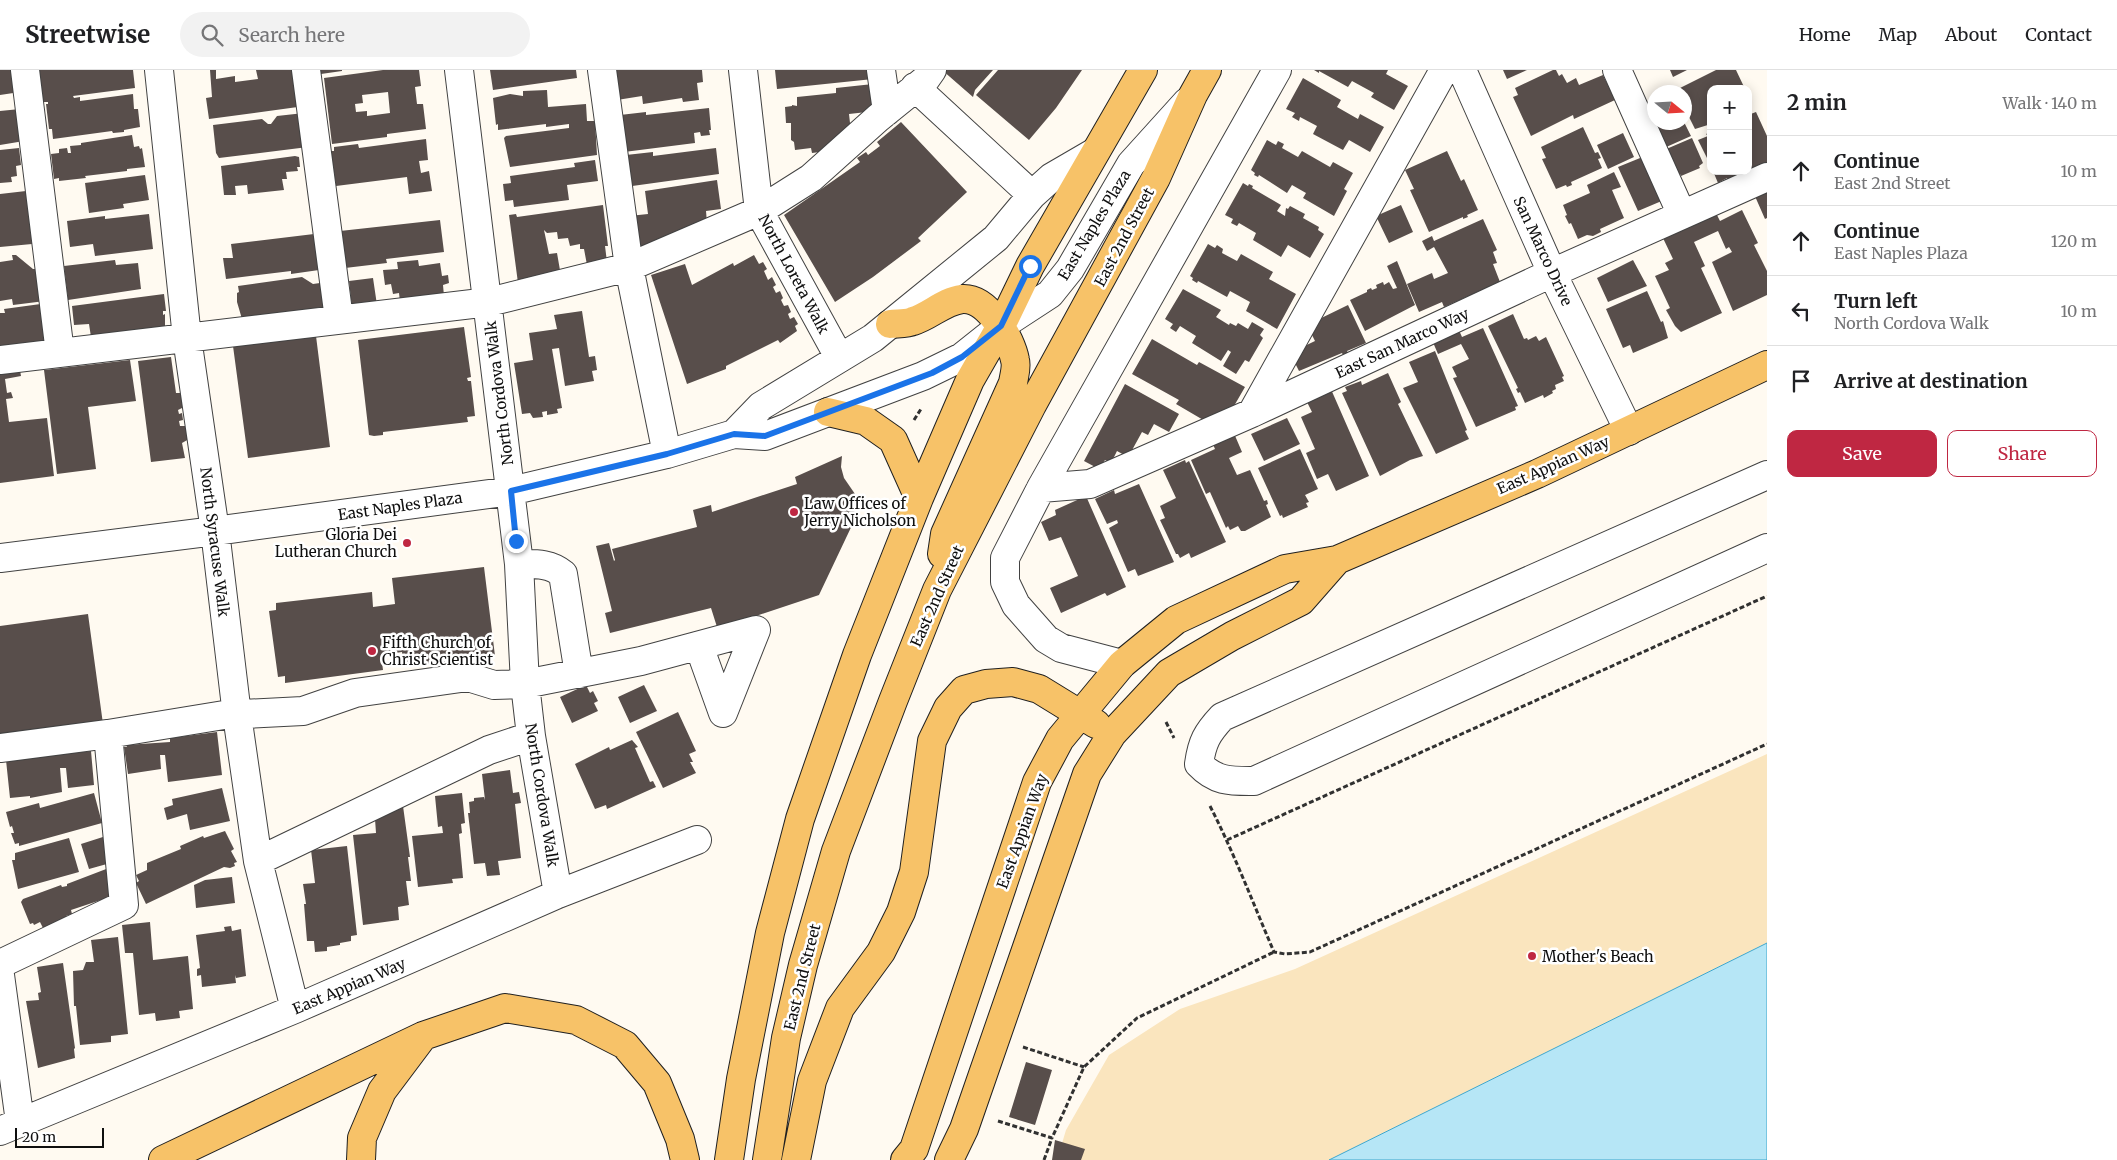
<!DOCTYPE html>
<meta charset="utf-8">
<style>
:root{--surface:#fff;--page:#f2f2f2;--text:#202124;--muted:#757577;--line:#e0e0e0;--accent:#bf2742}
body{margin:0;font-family:Merriweather,serif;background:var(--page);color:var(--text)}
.controls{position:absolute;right:15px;top:15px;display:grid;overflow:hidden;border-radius:10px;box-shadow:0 2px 12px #0003}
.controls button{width:45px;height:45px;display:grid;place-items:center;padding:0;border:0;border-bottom:1px solid var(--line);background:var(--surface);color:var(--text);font:25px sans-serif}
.compass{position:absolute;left:1647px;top:15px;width:45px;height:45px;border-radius:50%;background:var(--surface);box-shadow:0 2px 12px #0003;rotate:108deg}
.scale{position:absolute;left:15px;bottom:12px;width:89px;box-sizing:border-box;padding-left:5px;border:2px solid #0f0f0f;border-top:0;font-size:14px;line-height:18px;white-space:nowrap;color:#0f0f0f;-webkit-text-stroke:4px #fff;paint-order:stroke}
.stop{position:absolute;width:15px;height:15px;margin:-11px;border:4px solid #1a73e8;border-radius:50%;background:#fff}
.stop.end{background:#1a73e8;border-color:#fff;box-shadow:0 1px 5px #0008}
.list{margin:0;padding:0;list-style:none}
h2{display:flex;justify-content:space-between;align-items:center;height:65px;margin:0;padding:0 20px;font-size:21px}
h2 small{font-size:16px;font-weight:400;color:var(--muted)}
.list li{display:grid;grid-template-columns:32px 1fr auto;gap:15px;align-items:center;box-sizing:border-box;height:70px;padding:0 20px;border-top:1px solid var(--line)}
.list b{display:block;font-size:19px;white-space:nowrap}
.list p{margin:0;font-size:16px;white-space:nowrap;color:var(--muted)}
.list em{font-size:16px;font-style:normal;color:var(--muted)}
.actions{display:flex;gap:10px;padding:15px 20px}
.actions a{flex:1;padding:11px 0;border:1px solid var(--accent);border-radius:10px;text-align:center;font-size:18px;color:var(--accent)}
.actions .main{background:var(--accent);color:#fff}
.icon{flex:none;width:28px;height:28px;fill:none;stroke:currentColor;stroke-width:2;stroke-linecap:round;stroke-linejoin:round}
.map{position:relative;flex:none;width:1767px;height:1090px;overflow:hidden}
header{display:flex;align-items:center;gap:30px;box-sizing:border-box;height:70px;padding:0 25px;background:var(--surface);border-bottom:1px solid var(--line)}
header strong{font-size:24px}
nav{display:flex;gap:28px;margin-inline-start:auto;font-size:18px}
.search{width:350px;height:45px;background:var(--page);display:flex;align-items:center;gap:12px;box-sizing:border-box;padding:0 18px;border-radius:28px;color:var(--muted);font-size:19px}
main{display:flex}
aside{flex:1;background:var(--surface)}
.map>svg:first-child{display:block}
.sand{fill:#fae5be}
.water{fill:#b6e6f6;stroke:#3da6cd}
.building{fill:#584e4b;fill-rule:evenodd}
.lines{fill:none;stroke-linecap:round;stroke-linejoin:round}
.minor-casing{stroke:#424242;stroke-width:30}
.major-casing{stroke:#202020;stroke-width:30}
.path{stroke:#313131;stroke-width:3;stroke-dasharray:5 2.5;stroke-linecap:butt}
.minor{stroke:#fff;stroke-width:28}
.major{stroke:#f7c268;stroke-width:28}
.route{stroke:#1a73e8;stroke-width:6}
.poi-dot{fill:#bf2742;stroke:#fff;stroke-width:2}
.labels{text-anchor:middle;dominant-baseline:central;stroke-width:5;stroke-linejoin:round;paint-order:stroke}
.street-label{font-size:15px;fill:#0f0f0f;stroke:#fff}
.poi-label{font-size:15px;fill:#0f0f0f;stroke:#fff;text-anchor:start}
</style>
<header>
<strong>Streetwise</strong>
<div class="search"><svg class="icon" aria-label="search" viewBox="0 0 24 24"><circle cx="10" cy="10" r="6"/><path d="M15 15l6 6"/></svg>Search here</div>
<nav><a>Home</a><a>Map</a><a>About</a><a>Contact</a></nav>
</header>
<main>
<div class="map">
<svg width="1767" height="1090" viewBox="0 0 1767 1090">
<rect width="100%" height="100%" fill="#fffaf1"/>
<path class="sand" d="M1767 684V873L1329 1090H1057L1066 1060 1109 985 1180 939 1295 899Z"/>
<path class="water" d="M1767 873V1090H1329Z"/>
<path class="building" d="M0 0H17L20 22 0 25Z
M38 0H133L135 18 73 26 74 28 80 27V31L133 24 134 39H138L140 57 124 60V62L113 63 112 61 53 69 52 59H49L46 34H48V32H42Z
M210 0H216V9L235 6V12L258 9 256 0H299L305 36 209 49 206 28 212 27Z
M320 0H342V1L321 4Z
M383 0H419L421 16 415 17 417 34H423L426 59 387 64V67L332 74 324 8ZM388 22 390 43 367 46V41L356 42 355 34 363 33 362 25Z
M490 0H576L577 8 493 20Z
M613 0H702L703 12 697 13 699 30 683 32 682 28 643 34 642 26 617 30Z
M775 0H872L873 9 777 19Z
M942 0H993L975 20 973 27Z
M998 0H1082L1056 38 1029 70 976 25Z
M1314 0H1388L1386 4 1408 16 1394 40 1371 27 1374 23 1352 11 1348 17 1319 1V3Z
M1503 0H1527L1507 9Z
M1553 0H1556L1559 6 1562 4 1567 13 1576 8 1579 15 1603 5 1615 30 1574 49 1573 45 1531 66 1513 27 1518 25 1515 18Z
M1670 0H1687L1673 7Z
M1716 0H1736L1745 19H1711V54L1695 59 1684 37V22H1677L1676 20Z
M1303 8 1341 30 1337 37 1358 49 1360 44 1384 57 1370 82 1349 70 1343 80 1313 64 1317 56 1300 47 1299 51 1292 47 1295 43 1286 39Z
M873 14 876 41 849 44 851 62 828 81 812 83 811 78 795 80 794 72 791 70V53H786L785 37 792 36V35L797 36V27L836 23V18Z
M547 20 548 37 586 34 587 51H595L597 85 510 97 504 68 506 66 569 58V54L546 57V54L498 60V54L496 55 493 28 510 24 523 26V21Z
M709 38 711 60H709L710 65 701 66 700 62 694 63 695 73 624 82 620 45 646 42V45Z
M20 39 24 71 0 75V41Z
M1756 42 1767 66V94L1729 111 1727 108 1718 113 1713 101H1748V45Z
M304 43 308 77 219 88 216 83 213 55 262 49 268 54H271L277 46Z
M901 52 967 122 918 168 921 171 873 207 835 232 784 145 860 92 857 88 866 82 868 85 880 76 877 72Z
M1652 52H1684L1691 66 1664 78Z
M1583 57 1595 83 1598 82 1601 88 1598 89 1602 98 1571 112 1572 115 1567 117 1566 115 1556 119 1542 89 1546 88 1541 77Z
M1711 62V96L1698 70 1708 66 1706 64Z
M1623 63 1634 87 1608 99 1597 75Z
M132 65 134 77 139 76 140 79 142 78 145 97 127 99V101L85 106 86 108 59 111V108L54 109 51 84 59 83V79L67 78 68 83H71L70 76 81 75V73Z
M1692 68 1703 93 1699 96 1700 98 1681 106 1680 104 1676 106 1664 80Z
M426 69 428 90 419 91 421 103 429 101 432 121 409 124 407 107 336 116 331 81H334V77L358 74 359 78Z
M1267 70 1276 75 1278 71 1284 74 1282 78 1298 87 1302 81 1330 97 1333 92 1353 103 1344 119 1347 121 1334 146 1303 128 1306 123 1292 115 1287 123 1259 105 1258 107 1254 105 1255 103 1251 100Z
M19 78 21 95 16 96 17 106 11 107 12 112 0 113V80Z
M716 78 719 104 625 117 626 85 653 82V86Z
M1447 81 1461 111 1464 109 1478 140 1467 145 1468 147 1463 149V147L1429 162 1410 120 1414 119 1405 100Z
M295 86 299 87 300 97H297L298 101 286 102 287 109H282L284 120 248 124 247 115 235 116 236 125H224L221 96Z
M1645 86 1664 130 1638 141 1618 97Z
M595 90 598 111 567 115 569 130 514 137 513 130 505 131 503 114 511 113 510 106 575 97 574 93Z
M1614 102 1621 117 1612 120 1624 148 1600 159 1601 162 1593 166 1587 165 1578 169 1571 153 1569 154 1565 146 1567 145 1563 135 1590 123 1587 115Z
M145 105 149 130 123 134 124 138 89 143 85 113Z
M717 110 721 139 706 141 707 153 636 181 629 146 648 144 645 121Z
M1243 113 1248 116 1249 114 1253 116 1252 118 1281 135 1277 141 1285 146 1286 138 1288 139 1290 136 1305 144 1303 148 1319 157 1318 160 1324 164 1310 188 1288 175 1281 187 1253 170 1256 163 1239 153 1237 156 1231 153 1233 149 1225 145Z
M1767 118V148L1765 149 1754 124Z
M26 121 32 174 0 177V124Z
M603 135 608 176H605L607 192 587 195 584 179H580V174L570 176 568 168 558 169 557 162 547 163 544 160 549 184 557 183 561 206 518 213 509 145 516 144 517 147Z
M1401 135 1413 162 1389 173 1376 146Z
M1742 140 1758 173 1754 175 1767 201V225L1733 241 1712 192 1732 182 1729 177 1726 179 1718 161 1694 172 1705 196 1701 198 1722 243 1681 262 1675 256 1666 240 1670 238 1655 206 1669 200 1665 193 1673 189 1662 166 1715 141 1720 151Z
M149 144 153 179 95 186 93 174 70 177 67 151 105 146V149Z
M1483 149 1497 180 1493 182 1497 193 1493 194 1500 212 1444 237 1442 232 1419 242 1407 214 1432 203 1434 209 1448 203 1434 177 1427 181 1422 171 1432 166 1434 171Z
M440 150 444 182 386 189 387 193 345 198 340 161Z
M314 164 319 200 291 204V201L226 209 223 188H233L231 174Z
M1208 174 1215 178 1217 175 1223 179 1222 183 1237 191 1241 184 1273 202 1269 209 1296 224 1277 259 1246 241 1250 232 1230 221 1227 227 1198 211 1197 213 1192 210 1193 208 1190 206Z
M12 185H16L33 199H37L45 231 13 235 12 229 0 231V192L13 190Z
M754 185 759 194 763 192 767 199 764 201 768 210 772 207 776 215 773 217 776 223 780 221 783 228 781 230 784 236 788 235 791 242 788 244 790 249 794 247 798 254 795 256 797 261 780 273 778 270 726 296V299L687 314 651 205 685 194 692 215 733 193 734 196Z
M115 190 116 195 138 193 141 219 68 230 64 196Z
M418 190 419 196 440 193 442 206 448 205 449 213 443 215 444 226 400 232 399 223 393 224 391 214 385 215 383 200 398 199 397 192Z
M1633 190 1647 216 1608 232 1597 208Z
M1397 191 1415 235 1365 261 1350 230 1367 222V220L1371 218 1372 220 1377 218 1376 215 1383 212 1384 215 1389 212 1393 219 1397 218 1387 196Z
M302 207 313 214 327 212 330 236 242 249 237 232V223L239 222 238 216Z
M373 208 377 235 352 238 349 211Z
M1183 219 1221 240 1216 247 1229 255 1230 253 1236 256 1238 253 1248 259 1252 252 1264 259 1260 265 1263 268 1249 292 1245 290 1236 304 1223 296 1231 282 1228 280 1221 291 1192 273 1196 266 1180 256 1176 262 1170 258 1173 254 1165 249Z
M1647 221 1661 252 1663 251 1668 268 1633 283 1630 275 1623 278 1606 239Z
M164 224 166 241H163V245L165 244V258L91 267 89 254 74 255 72 236Z
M48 233 53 270 0 278V243H5L4 239Z
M1348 235 1366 273 1347 281 1348 283 1343 285 1342 283 1299 301 1290 283 1315 271 1307 255Z
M582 241 589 287 595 286 597 300 592 301 594 311 565 316 559 278 552 279 562 338 557 339 558 343 547 345V341L542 342 543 347 533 348 530 343 522 344 514 293 533 290 529 263 557 259 554 245Z
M1513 244 1524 269 1527 268 1528 270 1536 266 1539 271 1546 267 1564 306 1562 307 1564 311 1555 315 1556 319 1552 321 1553 323 1544 328 1543 325 1525 333 1520 322 1518 323 1516 319 1518 318 1488 256Z
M464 257 471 307 467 308 468 311H471L475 346 467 347 468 352 383 362V365L374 366 369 365 358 270Z
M1458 258 1462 267 1483 258 1518 336 1515 337 1516 340 1476 357 1453 308 1457 307 1452 297 1469 289 1461 274 1438 284 1432 270Z
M316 266 330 377 248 388 233 276Z
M1152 269 1197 295 1199 292 1245 317 1234 336 1205 351 1176 334 1179 330 1132 304Z
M1435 281 1467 360 1465 361 1469 369 1436 384 1403 318 1418 312 1409 292Z
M171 287 176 323H183L184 337 178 340 179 344 182 343 183 350 179 351 180 356H187L189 369 182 373 185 388 151 392 138 291Z
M130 290 136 331 88 337 96 399 57 404 44 300Z
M20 300 21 306 5 309 7 323 11 322 13 328 6 329 9 352 47 348 54 406 0 413V302Z
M1388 303 1401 332 1398 334 1423 386 1410 390 1380 406 1342 323 1347 321 1345 317 1361 311 1362 315Z
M1125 314 1179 344 1169 362 1154 354 1148 365 1142 362 1131 382 1126 386 1117 381 1111 393 1105 390 1099 399 1084 391Z
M1330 317 1369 406 1336 421 1328 404 1317 409 1306 383 1315 379 1301 347 1312 342 1305 328Z
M1287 348 1300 374 1264 391 1251 364Z
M1233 361 1242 382 1229 388 1237 405 1250 400 1264 431 1267 430 1268 434 1266 435 1271 447 1245 461H1241L1238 456 1230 460 1228 456 1226 458 1210 422 1206 424 1191 390 1215 379 1211 370Z
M1300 379 1318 419 1305 425 1309 432 1306 433 1308 437 1283 448 1282 445 1280 446 1258 398Z
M842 386 841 397 844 408 855 424 864 430 819 525 729 555 717 557 711 538 610 563 605 543 612 541 596 476 609 473 614 491 615 490 612 479 697 457 693 440 711 435 712 442 797 414 795 407Z
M1185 390 1186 393 1189 391 1226 472 1191 488 1189 483 1180 488 1178 484H1176L1160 450 1165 448 1160 436 1176 428 1163 400Z
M1139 414 1174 492 1138 506 1135 499 1128 502 1109 458 1118 453 1117 450 1107 454 1095 429 1114 420 1115 424Z
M1086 426 1126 517 1107 526 1105 523 1061 543 1050 518 1078 506 1061 467 1049 471 1041 452 1056 445 1055 440Z
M484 497 495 586 404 597 402 582 381 585 383 600 285 613V606L278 607 269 541 276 540V533L372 522 373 537 395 534 392 508Z
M88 544 103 654 0 668V556Z
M586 615 590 623 593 621 598 631 594 633 598 641 572 653 560 627Z
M644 615 657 641 630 653 618 627Z
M678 642 696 681 689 684 693 692H690L696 703 663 718 636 662Z
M217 662 222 705 168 712 165 685H160L161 699 128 704 124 677H127L126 675 170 672V668Z
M632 670 638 677 635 678 650 712 653 711 656 717 607 739 606 735 595 739 575 694 609 677 610 680Z
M91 681 94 715 68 718 66 698H60L62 722 30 728V726L10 728 6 690Z
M510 700 513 723 519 722 521 733 515 734 521 788 498 791 500 805 487 806 485 793 474 794 468 743H470L469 732 474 731V728L484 727 485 730 482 704Z
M222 718 230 751 190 760 187 744 167 750 164 738 173 735 172 729Z
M94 723 102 753 19 776V773L15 774 11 763H14L12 756 10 757 6 742 39 733 40 738Z
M462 723 465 753 461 754 462 763 459 764 463 808 452 809 453 813 418 817 412 766 443 763 442 756 438 757 435 726Z
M403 736 410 787H408L411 811H406L409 835 398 837 399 850 363 855 353 765 376 763 375 749Z
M225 761 234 779 231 781 237 792 234 793 235 796 230 798 224 797 146 834 136 813 139 811 136 805 147 800V793L181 779 180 776 203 766 204 768Z
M106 766 114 792 89 799 81 774Z
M69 768 79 802 18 819 12 790H15V783Z
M347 776 357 865 351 866V871L340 873V875L327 877V881L315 882 314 871H307L304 834H306L303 814 315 813 311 780Z
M114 796 113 826 71 840 72 844 66 846 67 850 44 860 40 852 34 855 33 853 30 854 21 832 23 829 61 815 62 817 67 816V814Z
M232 807 235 833 196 838 194 815 205 810Z
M150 852 153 890 188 886 193 939 179 941 180 948 156 951 155 943 139 945 133 883H125L122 855Z
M231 856 232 861 241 859 246 906 236 908 235 905 236 913 202 917 201 905 197 906V899L200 898 196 865 225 861 224 857Z
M118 867 128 964 111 966V972L80 975 76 936H74L73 901 83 900 86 892H94L91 870Z
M63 893 75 978 74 979 75 988 38 998 26 931 39 930 38 923 41 922 37 897Z
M1026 992 1052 1000 1035 1055 1009 1047Z
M1055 1070 1085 1079 1081 1090H1052Z"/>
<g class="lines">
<defs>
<path id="minor" d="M25 0 60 283
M159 0 187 268 215 461 237 645 258 791 295 939
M306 0 339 249
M459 0 519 494 525 614 531 666 558 824
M602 0 629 197 667 384
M743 0 759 141 839 287
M881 0 887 41
M1462 0 1552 203 1629 361
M1617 0 1682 145
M915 17 1032 125
M0 290 489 232 629 197 759 141 811 108 878 48 925 10 932 0
M1252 343 1444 0
M734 364 761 336 873 268 996 168 1032 125 1052 107 1095 82
M1767 405 1222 647C1207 663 1202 672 1199 694 1216 712 1231 711 1254 711L1767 478
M1041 418 1090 414 1252 343 1552 203 1767 107
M0 488 215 461 511 421 667 384 734 364 765 366 923 306 962 287 1001 256 1050 224 1070 199 1131 94 1187 32
M519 494C536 494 550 493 563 504L579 604
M1122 594 1061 578 1046 569 1016 535 1005 512V488L1041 418 1277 0
M0 678 108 664
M258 791 489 680 531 666
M0 894 124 835 108 664 224 645 303 641 355 623 468 607 494 615 525 614 641 591 756 560 723 643 699 576
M0 905 20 1052
M0 1061 295 939 558 824 697 770"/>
<path id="major" d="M890 254C897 253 906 254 913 251 930 246 944 231 962 229 988 227 1011 269 1015 290 1017 297 1014 306 1013 313L945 464 942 484
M828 342 866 351 893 370 919 428
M163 1090 423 966 505 938 576 950 625 975 657 1013 680 1069 685 1090
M361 1090 362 1068 382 1021 421 969
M729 1090 741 1009 770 863 800 749 857 585 919 428 970 310 1001 256 1030 196 1143 0
M767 1090 786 968 803 895 836 781 893 631 937 520 1032 335 1156 108 1193 25 1207 0
M796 1090 812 1011 840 938 881 882 901 842 914 802 932 671 948 638 964 620 986 614 1013 612 1039 619 1096 654
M905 1090 914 1079 1037 712 1060 669 1122 594 1176 550 1285 499 1337 490 1537 404 1767 295
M949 1090 964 1059 1087 704 1112 664 1169 603 1232 566 1301 531 1337 490"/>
</defs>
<use href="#minor" class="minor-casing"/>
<use href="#major" class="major-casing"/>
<path class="path" d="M914 350 921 339
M1166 652 1174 668
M1210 736C1234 783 1253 833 1274 882L1285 884 1310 882 1767 674
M1227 770 1767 526
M1023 977 1084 997
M998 1051 1052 1068 1084 997 1137 948 1274 882
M1044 1090 1052 1068"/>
<use href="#minor" class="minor"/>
<use href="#major" class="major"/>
</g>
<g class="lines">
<path class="route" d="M516 471 511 421 667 384 734 364 765 366 932 303 962 287 1001 256 1030 196"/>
</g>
<g class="poi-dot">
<circle cx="794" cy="442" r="5"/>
<circle cx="407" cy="473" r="5"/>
<circle cx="372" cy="581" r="5"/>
<circle cx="1532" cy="886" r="5"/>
</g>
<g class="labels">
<g class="street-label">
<text transform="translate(1094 155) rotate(-59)">East Naples Plaza</text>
<text transform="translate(1124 167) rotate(-62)">East 2nd Street</text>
<text transform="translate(1543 181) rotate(65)">San Marco Drive</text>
<text transform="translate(794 204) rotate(62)">North Loreta Walk</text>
<text transform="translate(1402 273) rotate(-25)">East San Marco Way</text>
<text transform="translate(499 323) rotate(-97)">North Cordova Walk</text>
<text transform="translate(1553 395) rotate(-24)">East Appian Way</text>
<text transform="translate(400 436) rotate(-8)">East Naples Plaza</text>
<text transform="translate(215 472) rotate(83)">North Syracuse Walk</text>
<text transform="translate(937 526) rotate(-66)">East 2nd Street</text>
<text transform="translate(542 725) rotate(81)">North Cordova Walk</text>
<text transform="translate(1022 761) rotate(-70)">East Appian Way</text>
<text transform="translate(802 907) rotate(-76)">East 2nd Street</text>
<text transform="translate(349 916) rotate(-23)">East Appian Way</text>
</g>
<g class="poi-label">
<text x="804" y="433">Law Offices of<tspan x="804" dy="17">Jerry Nicholson</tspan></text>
<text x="397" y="464" text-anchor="end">Gloria Dei<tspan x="397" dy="17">Lutheran Church</tspan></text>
<text x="382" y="572">Fifth Church of<tspan x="382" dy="17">Christ Scientist</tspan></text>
<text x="1542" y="886">Mother's Beach</text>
</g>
</g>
</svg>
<div class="controls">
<button>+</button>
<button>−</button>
</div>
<svg class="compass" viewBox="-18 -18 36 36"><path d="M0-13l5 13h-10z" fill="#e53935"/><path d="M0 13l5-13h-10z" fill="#757577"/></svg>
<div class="scale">20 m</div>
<div class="stop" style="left:1030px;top:196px"></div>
<div class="stop end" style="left:516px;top:471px"></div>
</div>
<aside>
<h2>2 min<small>Walk · 140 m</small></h2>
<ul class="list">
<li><svg class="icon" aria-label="ahead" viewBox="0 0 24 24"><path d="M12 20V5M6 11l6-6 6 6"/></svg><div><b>Continue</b><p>East 2nd Street</p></div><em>10 m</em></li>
<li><svg class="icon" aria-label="ahead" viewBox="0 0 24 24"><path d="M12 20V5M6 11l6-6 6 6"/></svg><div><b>Continue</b><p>East Naples Plaza</p></div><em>120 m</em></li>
<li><svg class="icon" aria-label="left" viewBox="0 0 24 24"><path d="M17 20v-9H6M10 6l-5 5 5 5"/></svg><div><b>Turn left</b><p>North Cordova Walk</p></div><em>10 m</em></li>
<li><svg class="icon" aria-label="arrive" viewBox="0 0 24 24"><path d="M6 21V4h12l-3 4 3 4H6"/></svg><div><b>Arrive at destination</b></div></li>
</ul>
<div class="actions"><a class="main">Save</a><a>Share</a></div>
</aside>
</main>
